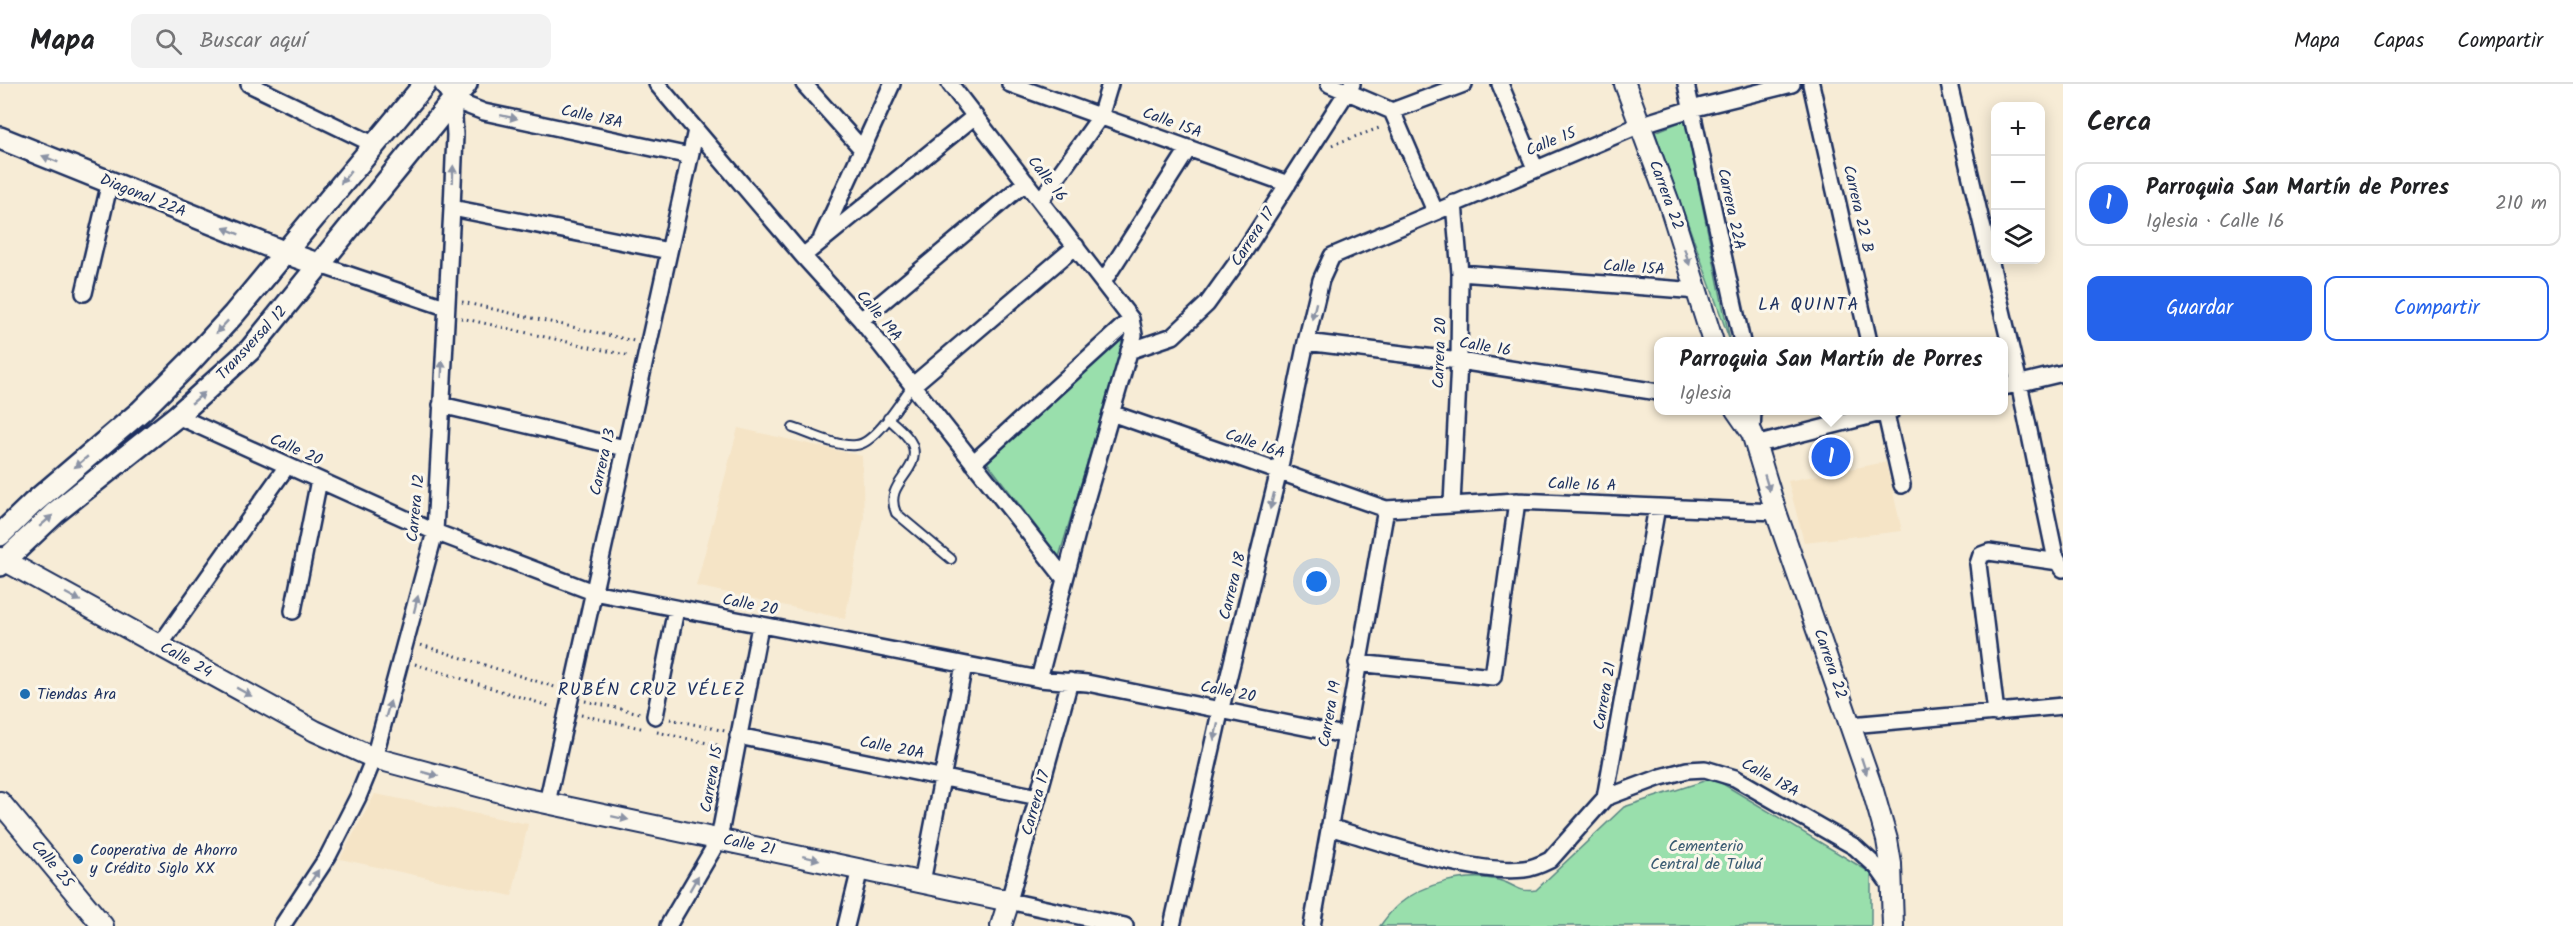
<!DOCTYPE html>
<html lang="es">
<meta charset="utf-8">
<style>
:root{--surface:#fff;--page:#f2f2f2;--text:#202124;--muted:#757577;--line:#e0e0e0;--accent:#2563eb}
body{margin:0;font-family:Kalam,sans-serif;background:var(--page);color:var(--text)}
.controls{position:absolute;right:18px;top:18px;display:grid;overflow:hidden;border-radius:12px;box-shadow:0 3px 15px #0003}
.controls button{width:54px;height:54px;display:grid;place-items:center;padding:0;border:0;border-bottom:2px solid var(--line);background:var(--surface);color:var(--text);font:30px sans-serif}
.you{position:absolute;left:1317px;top:498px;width:21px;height:21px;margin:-15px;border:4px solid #fff;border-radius:50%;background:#1a73e8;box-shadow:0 0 0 9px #1a73e833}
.badge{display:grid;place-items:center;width:39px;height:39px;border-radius:50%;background:var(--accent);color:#fff;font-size:20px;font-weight:700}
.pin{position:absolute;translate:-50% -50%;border:3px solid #fff;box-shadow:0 2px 6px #0006}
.popup{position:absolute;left:1654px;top:253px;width:354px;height:78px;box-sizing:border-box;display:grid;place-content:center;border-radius:12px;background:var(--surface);filter:drop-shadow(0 2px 4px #0005);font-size:20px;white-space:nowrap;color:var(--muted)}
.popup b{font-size:22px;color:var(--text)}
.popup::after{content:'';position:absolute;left:50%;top:100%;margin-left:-12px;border:12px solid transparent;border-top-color:var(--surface)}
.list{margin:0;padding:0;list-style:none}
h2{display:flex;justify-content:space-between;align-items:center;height:78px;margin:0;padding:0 24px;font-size:26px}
h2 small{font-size:20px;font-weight:400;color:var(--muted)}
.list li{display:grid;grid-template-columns:39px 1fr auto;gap:18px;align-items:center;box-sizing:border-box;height:84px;margin:0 12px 12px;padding:0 12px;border:2px solid var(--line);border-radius:12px}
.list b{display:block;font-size:22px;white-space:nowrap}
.list p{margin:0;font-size:20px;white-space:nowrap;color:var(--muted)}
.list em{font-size:20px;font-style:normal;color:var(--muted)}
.actions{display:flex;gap:12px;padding:18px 24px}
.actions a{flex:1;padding:14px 0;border:2px solid var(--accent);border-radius:12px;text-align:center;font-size:21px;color:var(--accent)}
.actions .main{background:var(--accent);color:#fff}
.icon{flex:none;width:33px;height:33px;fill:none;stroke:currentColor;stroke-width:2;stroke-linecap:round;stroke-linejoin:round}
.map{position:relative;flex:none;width:2063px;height:842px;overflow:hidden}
header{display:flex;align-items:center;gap:36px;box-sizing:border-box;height:84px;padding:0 30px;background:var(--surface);border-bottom:2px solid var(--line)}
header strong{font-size:28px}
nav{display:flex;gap:33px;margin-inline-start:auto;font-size:21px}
.search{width:420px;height:54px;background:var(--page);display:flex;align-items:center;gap:15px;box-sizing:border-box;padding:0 21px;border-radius:12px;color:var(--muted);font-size:22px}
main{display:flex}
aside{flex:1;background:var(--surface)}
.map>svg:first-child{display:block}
.built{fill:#f5e4c6}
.green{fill:#99dfac;stroke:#5a8785;stroke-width:1.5}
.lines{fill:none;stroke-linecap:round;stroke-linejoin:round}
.service-casing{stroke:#1b2f5e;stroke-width:12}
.minor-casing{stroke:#1b2f5e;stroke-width:20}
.tertiary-casing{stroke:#1b2f5e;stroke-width:24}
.secondary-casing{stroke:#1b2f5e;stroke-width:26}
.path{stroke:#1b2f5e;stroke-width:3;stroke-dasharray:1.5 4.5;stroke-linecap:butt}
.service{stroke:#fbf7ec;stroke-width:8}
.minor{stroke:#fbf7ec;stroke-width:15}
.tertiary{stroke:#fbf7ec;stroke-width:20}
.secondary{stroke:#fbf7ec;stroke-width:21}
.oneway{fill:#8b93a5}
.poi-dot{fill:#1f6fb2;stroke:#fbf7ec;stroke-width:2}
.labels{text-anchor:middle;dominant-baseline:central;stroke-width:6;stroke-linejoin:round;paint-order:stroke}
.street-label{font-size:16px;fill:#1b2f5e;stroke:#fbf7ec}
.poi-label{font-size:16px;fill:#1b2f5e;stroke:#fbf7ec;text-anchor:start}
.park-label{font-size:16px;fill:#3a5b72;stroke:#fbf7ec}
.neighbourhood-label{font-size:18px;letter-spacing:1.5px;fill:#1b2f5e;stroke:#fbf7ec}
</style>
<header>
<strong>Mapa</strong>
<div class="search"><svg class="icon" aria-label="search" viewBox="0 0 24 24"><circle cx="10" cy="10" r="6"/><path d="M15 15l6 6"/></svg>Buscar aquí</div>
<nav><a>Mapa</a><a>Capas</a><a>Compartir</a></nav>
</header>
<main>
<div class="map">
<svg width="2063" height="842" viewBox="0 0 2063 842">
<rect width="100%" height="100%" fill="#f7ecd6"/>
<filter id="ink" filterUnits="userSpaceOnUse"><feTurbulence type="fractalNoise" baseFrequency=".0167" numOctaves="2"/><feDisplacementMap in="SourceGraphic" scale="12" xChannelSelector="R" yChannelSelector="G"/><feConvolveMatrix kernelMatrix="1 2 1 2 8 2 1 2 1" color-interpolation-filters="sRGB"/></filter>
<g filter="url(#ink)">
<path class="built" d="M738 344 862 372 864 434 845 535 696 502Z
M1886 378 1902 447 1804 458 1788 397Z
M375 710 528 740 512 812 340 775Z"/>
<path class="green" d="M1685 36 1730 257 1655 48Z
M1125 252 1059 473 987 378Z
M1713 694 1871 789V842H1380C1385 835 1391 827 1398 821 1424 799 1465 789 1498 796 1516 800 1516 809 1536 806L1624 723Z"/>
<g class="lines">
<defs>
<path id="service" d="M888 334C896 342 910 352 913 363 920 389 883 399 896 429L951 475
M793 344C812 350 836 363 856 361 875 360 901 317 912 302"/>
<path id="minor" d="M249 0 373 60
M442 0 453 16
M657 0 803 172 861 236 1065 495
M804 0 862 65
M950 0 1131 235 1134 251 1082 430 1039 595
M1010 0 1288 100
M1329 0 1392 27
M1500 0 1535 84
M1686 0 1742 258
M1811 0 1869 258
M1949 0 2019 299 2055 471 2063 485
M453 16 484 28 690 72
M1392 27 1435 127
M1392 27 1464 0
M1040 117 1100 33 1110 0
M452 124 669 167
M822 153 892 0
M803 172 975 32
M320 181 445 223
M1460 189 1698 207
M1103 198 1189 64
M84 209 110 98
M861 236 1026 98
M1306 258 1459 277 1658 308
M1129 267 1173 252 1207 220 1240 174 1352 0
M912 302 1076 162
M2004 303 2063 289
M441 321 625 364
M1885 326 1902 401
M1111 329 1386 425 1517 417 1776 428
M177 332 435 448 593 508 1039 595 1087 599 1344 651
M1752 349 1753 326
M1755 361 1893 326
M973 379 1131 235
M1452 420 1459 277 1460 189 1454 119
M293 527 319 396
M160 561 287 382
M1357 579 1493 593 1517 417
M1070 597 1009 817 1125 842
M1996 629 1978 480 1981 471 1989 468 2059 478
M655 632 676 525
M1851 641 2063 622
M738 652 1038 713
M1605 714 1657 423
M547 719 696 46
M1329 743C1382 758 1470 791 1524 785 1534 784 1542 780 1550 776L1605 714 1661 693 1687 686 1705 685 1735 694 1855 763 1877 783 1892 804
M922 798 964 581
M282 842 328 772 358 713 374 674 435 448 452 124 455 51 453 16
M668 842 719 755 760 542
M846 842 860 785
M1172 842 1221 624 1279 387 1306 258 1321 196 1332 172 1640 41 1691 25 1792 0
M1312 842 1386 425"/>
<path id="tertiary" d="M1625 0 1669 119 1713 258
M1736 326 1752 349 1776 428 1873 707 1887 756 1891 780 1893 842
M0 474 315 647 374 674 523 714 1009 817 1001 842
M0 718 103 842"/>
<path id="secondary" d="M0 54 286 169 320 181
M0 451 32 420 141 327 188 280 234 230 425 0
M0 481 55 429 177 332 250 266 466 0"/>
</defs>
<use href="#service" class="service-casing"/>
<use href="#minor" class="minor-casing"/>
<use href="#tertiary" class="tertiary-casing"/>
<use href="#secondary" class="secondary-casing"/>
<path class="path" d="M1332 61 1382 43
M462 218 634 257
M461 234 630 272
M421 561 558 604
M415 580 552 623
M585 617 640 629
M581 631 645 645
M670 635 725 647
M657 648 721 662"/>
<use href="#service" class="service"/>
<use href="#minor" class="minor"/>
<use href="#tertiary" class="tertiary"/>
<use href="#secondary" class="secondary"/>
</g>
<defs><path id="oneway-solid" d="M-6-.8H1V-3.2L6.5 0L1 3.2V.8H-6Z" transform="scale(1.5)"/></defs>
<g class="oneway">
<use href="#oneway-solid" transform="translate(509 33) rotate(12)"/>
<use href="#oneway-solid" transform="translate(50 75) rotate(-158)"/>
<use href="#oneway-solid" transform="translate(453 90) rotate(-88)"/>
<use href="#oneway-solid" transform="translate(346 93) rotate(129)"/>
<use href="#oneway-solid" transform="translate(231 147) rotate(-158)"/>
<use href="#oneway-solid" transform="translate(1687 173) rotate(72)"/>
<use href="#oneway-solid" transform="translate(1314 227) rotate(104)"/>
<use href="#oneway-solid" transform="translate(222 243) rotate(133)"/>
<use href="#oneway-solid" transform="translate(442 285) rotate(-88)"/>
<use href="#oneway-solid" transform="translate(198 314) rotate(-40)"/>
<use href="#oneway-solid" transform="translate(81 378) rotate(140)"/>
<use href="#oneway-solid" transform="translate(1767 399) rotate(73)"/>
<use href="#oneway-solid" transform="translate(1272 417) rotate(104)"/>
<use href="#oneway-solid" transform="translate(46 437) rotate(-41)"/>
<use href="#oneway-solid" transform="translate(73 513) rotate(28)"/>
<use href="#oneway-solid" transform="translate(416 520) rotate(-76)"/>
<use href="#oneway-solid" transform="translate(244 608) rotate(29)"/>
<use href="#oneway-solid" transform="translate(388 625) rotate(-74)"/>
<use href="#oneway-solid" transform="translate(1216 648) rotate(103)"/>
<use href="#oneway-solid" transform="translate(1864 682) rotate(72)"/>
<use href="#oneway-solid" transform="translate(430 690) rotate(15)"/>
<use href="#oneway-solid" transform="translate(620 734) rotate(12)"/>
<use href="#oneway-solid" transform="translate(811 774) rotate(12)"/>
<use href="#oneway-solid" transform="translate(314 793) rotate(-57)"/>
<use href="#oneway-solid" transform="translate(694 799) rotate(-60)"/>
</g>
</g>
<g class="poi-dot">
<circle cx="25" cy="610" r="6"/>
<circle cx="78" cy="775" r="6"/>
</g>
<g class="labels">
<g class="street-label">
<text transform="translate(592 33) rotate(12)">Calle 18A</text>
<text transform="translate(1172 39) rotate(20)">Calle 15A</text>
<text transform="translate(1551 58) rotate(-22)">Calle 15</text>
<text transform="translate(1047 95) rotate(52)">Calle 16</text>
<text transform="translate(1666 111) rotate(70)">Carrera 22</text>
<text transform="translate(143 112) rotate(22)">Diagonal 22A</text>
<text transform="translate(1731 125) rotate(78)">Carrera 22A</text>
<text transform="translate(1858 125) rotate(77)">Carrera 22 B</text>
<text transform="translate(1253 153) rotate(-57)">Carrera 17</text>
<text transform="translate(1634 184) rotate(4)">Calle 15A</text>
<text transform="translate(879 232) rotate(50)">Calle 19A</text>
<text transform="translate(252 259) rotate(-47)">Transversal 12</text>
<text transform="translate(1485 263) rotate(9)">Calle 16</text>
<text transform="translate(1440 269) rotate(-88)">Carrera 20</text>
<text transform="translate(1255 360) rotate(19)">Calle 16A</text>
<text transform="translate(296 366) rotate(24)">Calle 20</text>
<text transform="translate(603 378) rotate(-77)">Carrera 13</text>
<text transform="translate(1582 401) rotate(2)">Calle 16 A</text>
<text transform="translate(416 424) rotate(-84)">Carrera 12</text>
<text transform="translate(1233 502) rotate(-76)">Carrera 18</text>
<text transform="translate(750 521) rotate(11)">Calle 20</text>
<text transform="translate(186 576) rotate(29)">Calle 24</text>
<text transform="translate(1830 580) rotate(71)">Carrera 22</text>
<text transform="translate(1228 608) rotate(11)">Calle 20</text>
<text transform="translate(1605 612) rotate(-80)">Carrera 21</text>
<text transform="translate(1330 630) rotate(-80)">Carrera 19</text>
<text transform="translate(892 664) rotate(11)">Calle 20A</text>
<text transform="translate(1770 694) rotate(29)">Calle 18A</text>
<text transform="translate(712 695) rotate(-80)">Carrera 15</text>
<text transform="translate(1036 719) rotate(-74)">Carrera 17</text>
<text transform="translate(749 761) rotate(12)">Calle 21</text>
<text transform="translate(52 780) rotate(51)">Calle 25</text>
</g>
<g class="poi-label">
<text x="37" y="610">Tiendas Ara</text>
<text x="90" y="766">Cooperativa de Ahorro<tspan x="90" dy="18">y Crédito Siglo XX</tspan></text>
</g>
<g class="park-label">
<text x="1706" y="762">Cementerio<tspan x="1706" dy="18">Central de Tuluá</tspan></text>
</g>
<g class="neighbourhood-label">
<text x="1809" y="221">LA QUINTA</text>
<text x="652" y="606">RUBÉN CRUZ VÉLEZ</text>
</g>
</g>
</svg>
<div class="controls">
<button>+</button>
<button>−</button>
<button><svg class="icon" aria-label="layers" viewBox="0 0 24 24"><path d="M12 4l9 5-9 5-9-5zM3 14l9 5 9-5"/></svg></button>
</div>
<div class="you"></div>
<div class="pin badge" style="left:1831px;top:373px">1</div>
<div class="popup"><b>Parroquia San Martín de Porres</b>Iglesia</div>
</div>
<aside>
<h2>Cerca<small></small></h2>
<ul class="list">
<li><span class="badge">1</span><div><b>Parroquia San Martín de Porres</b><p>Iglesia · Calle 16</p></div><em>210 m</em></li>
</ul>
<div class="actions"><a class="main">Guardar</a><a>Compartir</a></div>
</aside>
</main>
